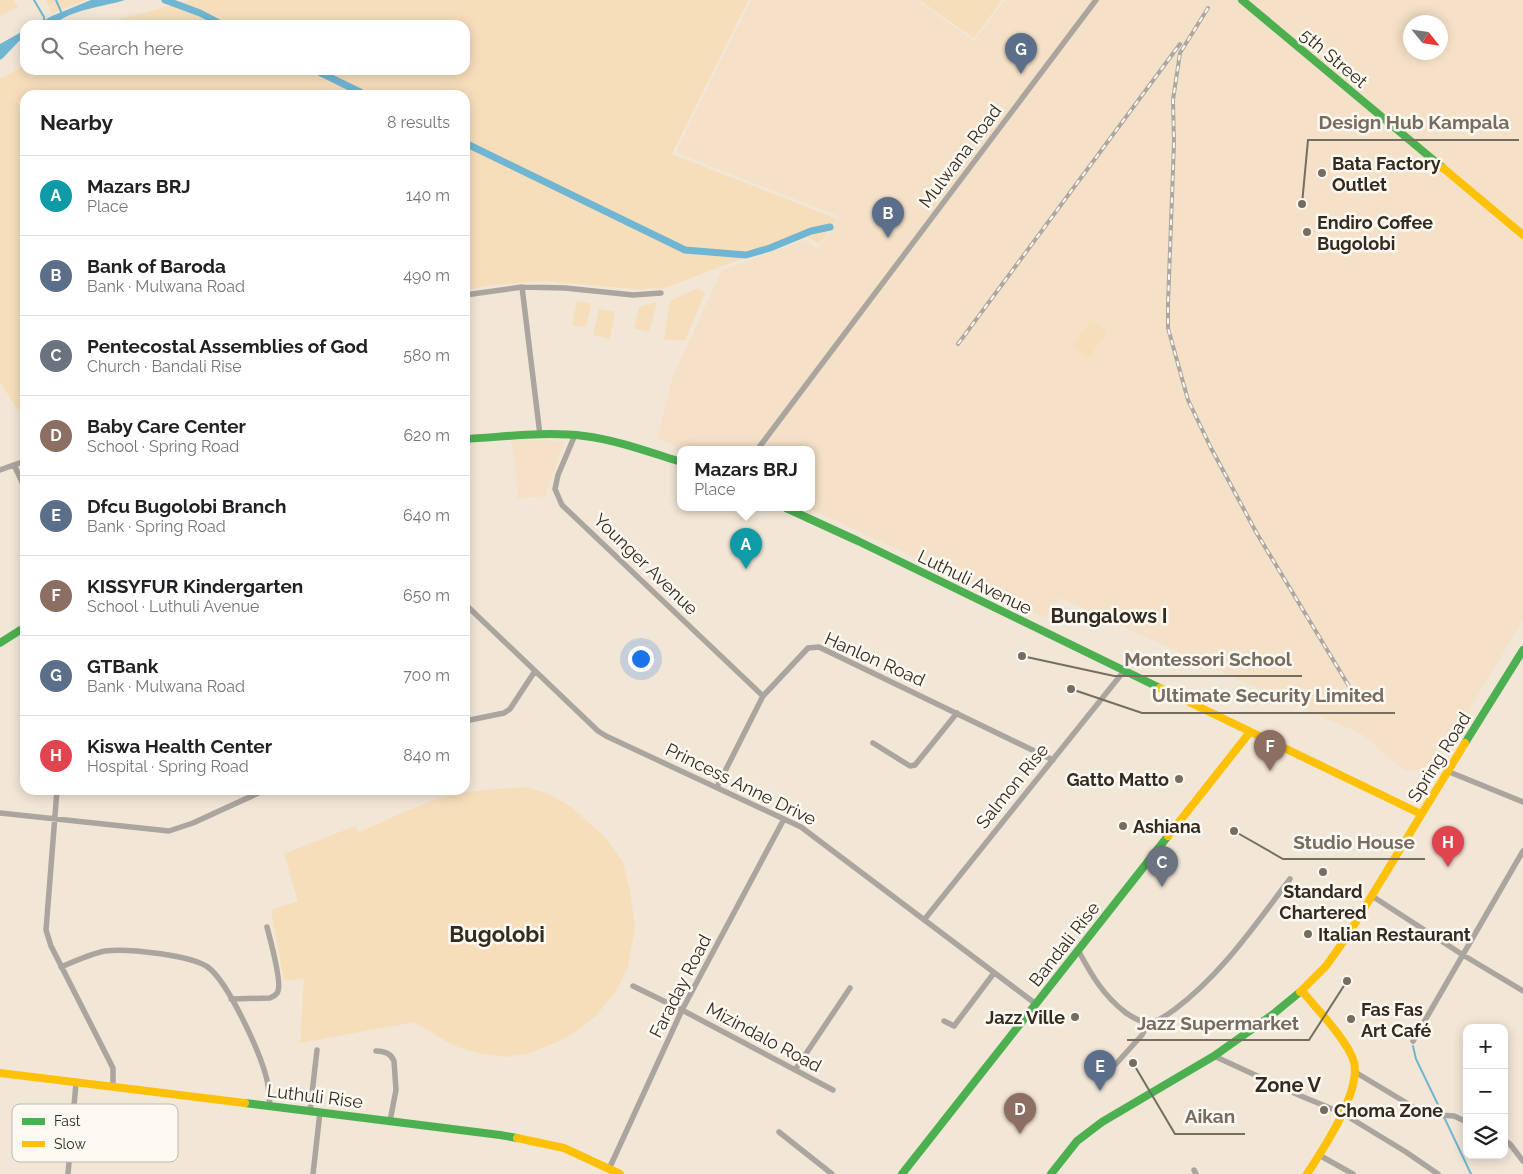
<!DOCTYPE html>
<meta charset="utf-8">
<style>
:root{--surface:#fff;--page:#f6f6f6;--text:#202124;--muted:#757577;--line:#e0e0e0;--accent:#766c60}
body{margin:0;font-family:Raleway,sans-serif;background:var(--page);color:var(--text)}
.controls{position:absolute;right:15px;bottom:15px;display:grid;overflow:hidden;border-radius:10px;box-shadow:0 2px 12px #0003}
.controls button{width:45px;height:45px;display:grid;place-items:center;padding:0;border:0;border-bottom:1px solid var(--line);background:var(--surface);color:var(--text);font:25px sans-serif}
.compass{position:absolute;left:1403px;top:15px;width:45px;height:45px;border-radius:50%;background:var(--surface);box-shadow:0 2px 12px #0003;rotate:120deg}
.you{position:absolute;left:640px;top:658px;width:18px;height:18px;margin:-12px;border:4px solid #fff;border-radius:50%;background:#1a73e8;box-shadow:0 0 0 8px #1a73e833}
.badge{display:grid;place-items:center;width:32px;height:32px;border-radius:50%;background:var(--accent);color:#fff;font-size:16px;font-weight:700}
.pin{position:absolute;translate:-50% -41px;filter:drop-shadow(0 1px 2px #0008)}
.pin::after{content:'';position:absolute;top:26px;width:18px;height:15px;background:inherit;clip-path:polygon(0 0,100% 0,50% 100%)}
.popup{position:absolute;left:677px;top:446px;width:138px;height:65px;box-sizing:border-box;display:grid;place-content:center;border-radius:10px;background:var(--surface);filter:drop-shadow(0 1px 4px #0005);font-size:16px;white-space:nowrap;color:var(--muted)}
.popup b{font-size:19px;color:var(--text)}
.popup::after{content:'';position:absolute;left:50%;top:100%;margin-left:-10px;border:10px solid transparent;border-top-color:var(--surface)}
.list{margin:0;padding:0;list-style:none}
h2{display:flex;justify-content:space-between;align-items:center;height:65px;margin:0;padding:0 20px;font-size:21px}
h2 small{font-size:16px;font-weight:400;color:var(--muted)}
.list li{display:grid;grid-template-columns:32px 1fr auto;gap:15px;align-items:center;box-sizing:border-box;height:80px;padding:0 20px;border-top:1px solid var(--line)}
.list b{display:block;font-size:19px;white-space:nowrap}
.list p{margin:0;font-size:16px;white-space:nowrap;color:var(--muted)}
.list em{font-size:16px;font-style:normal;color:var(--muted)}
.icon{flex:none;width:28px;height:28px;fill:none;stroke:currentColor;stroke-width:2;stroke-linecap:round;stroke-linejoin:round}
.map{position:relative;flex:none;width:1523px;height:1174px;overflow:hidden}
.search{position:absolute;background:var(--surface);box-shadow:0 2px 12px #0003;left:20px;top:20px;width:450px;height:55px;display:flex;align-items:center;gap:12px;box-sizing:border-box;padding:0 18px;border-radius:15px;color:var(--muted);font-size:19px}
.panel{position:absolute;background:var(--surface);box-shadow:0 2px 12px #0003;left:20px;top:90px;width:450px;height:705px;border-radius:15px}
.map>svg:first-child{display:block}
.built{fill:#f5e1c7;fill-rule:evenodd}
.green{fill:#f7debb}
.water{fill:#70b6d3}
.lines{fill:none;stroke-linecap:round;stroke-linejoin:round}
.stream{stroke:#70b6d3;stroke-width:2}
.canal{stroke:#70b6d3;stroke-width:7}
.street{stroke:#aba59f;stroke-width:5.5}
.fast{stroke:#4caf50;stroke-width:8}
.slow{stroke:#ffc107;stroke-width:8}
.rail-casing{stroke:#aea79f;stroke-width:4}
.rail{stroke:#fcf8f2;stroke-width:2;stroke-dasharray:5.5;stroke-linecap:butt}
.poi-dot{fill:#766c60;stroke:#fcf8f2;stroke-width:2}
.labels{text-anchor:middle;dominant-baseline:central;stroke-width:5;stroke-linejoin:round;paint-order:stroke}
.street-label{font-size:18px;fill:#332b20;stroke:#fcf8f2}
.poi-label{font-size:18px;font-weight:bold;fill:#332b20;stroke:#fcf8f2;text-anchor:start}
.quarter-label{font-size:20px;font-weight:bold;fill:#332b20;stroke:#fcf8f2}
.district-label{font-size:22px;font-weight:bold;fill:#332b20;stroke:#fcf8f2}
.key{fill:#fcf8f2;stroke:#c0bab3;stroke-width:1}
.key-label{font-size:14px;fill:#332b20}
.leader{fill:none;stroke:#766c60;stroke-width:2}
.callout-dot{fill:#766c60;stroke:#fcf8f2;stroke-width:2}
.callout-label{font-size:19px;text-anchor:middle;font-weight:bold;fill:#766c60;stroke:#fcf8f2;stroke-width:5;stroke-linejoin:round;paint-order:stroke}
</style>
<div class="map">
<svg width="1523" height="1174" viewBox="0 0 1523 1174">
<rect width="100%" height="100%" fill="#f2e6d6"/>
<path class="built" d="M751 0H916L974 41 1005 0H1523V620L1434 768 1404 771 1363 735 1253 686 1060 598 1046 618 808 508H811V450H684L657 438 673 376 722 270 805 240 818 249 840 217 676 152ZM1410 22H1440V52H1410Z
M512 440 564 441 546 496 518 499Z"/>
<path class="green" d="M0 0H14L18 7 0 16Z
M46 0H87L52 13Z
M191 0H748L672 154 837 219 819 244 805 235 662 289 650 288 643 290 545 281 493 285 465 290V95H25V410L17 409 0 382V79L25 65V70H465V25H99Z
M919 0H1002L974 38Z
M698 288 705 293 685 340H664L670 301Z
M577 301 591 304 586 327 572 325Z
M657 302 649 332 634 328 639 307Z
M599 309 615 312 610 339 593 335Z
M1091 320 1108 332 1088 358 1072 346Z
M526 787 549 794 570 806 605 837 623 862 630 891 635 927 628 967 616 991 595 1017 566 1038 531 1053 505 1057 478 1053 454 1046 414 1022 300 1043 304 978 284 981 271 910 298 901 284 854 355 826 359 832C391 819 423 801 457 794 480 789 503 789 526 787Z"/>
<path class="water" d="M91 0H125C103 7 71 9 54 25H35L52 16Z
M25 30V38L19 41 3 58 0 60V44Z"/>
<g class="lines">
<path class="stream" d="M34 0 44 17V23
M56 0 62 14
M1413 1046 1416 1059 1442 1113
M1444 1117 1471 1174"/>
<path class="canal" d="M165 0 200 13 223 25
M315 70 366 95
M465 143 685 250 746 255 770 248 811 231 830 227"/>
<path class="street" d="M522 287 540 435
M465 295 522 287 565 288 633 295 661 293
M575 435 558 475 555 489 562 505 763 696
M757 450 1096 0
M14 465 25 488
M0 470 25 461
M465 604 598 731 606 736 801 827 1036 1004
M465 721 504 713 510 709 535 671
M873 743 910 766 915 765 957 713
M1447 771 1523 802
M717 787 763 696 808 648 819 647 1053 760
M57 790 46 930 51 946 113 1068V1087
M0 813 169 831 193 823 265 790
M1372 896 1463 955 1523 991
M924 920 1124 671
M1078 950C1092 976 1103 995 1126 1013 1133 1017 1139 1022 1147 1022 1157 1023 1166 1015 1174 1010 1222 974 1254 926 1290 879
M61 967C75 961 90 954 105 951 126 948 193 955 209 968 229 984 261 1054 267 1080 269 1088 269 1098 270 1106
M633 986 682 1010 833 1090
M231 999 270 998C274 996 277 995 278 991 282 981 270 939 267 927
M944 1021 954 1026 994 973
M1413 1041 1523 851
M376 1051C384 1051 391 1053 394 1061L396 1090 390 1121
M1214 1056 1301 1096 1342 1113 1406 1152 1438 1174
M1115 1065 1142 1035 1148 1023
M795 1070 850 988
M1355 1072 1425 1114 1454 1116 1467 1122
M310 1111 317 1050
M779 1132 832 1174
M1504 1140 1510 1144 1523 1161
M1319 1155 1353 1174
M609 1169 682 1010 784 819
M1194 1170 1196 1174
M68 1174 76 1083
M313 1174 320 1112"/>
<path class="fast" d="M1242 0 1443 168
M465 439C504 437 545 431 584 436 617 440 649 452 681 462
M786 508 858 541 1160 688
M0 643 25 627
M1465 743 1523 650
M245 1103 500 1135 517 1138
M902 1174 1168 836
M1051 1174 1077 1141 1102 1122 1214 1056 1272 1015 1300 992"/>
<path class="slow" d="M1443 168 1523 235
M1160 688 1421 814
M1168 836 1250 732
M1302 991C1317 1009 1348 1041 1354 1062 1361 1093 1323 1149 1307 1174
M1300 992 1326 966 1346 938 1465 743
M0 1073 245 1103
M517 1138 564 1148 620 1174"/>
<defs>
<path id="rail" d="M1208 8 1180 53 1173 100 1174 143 1168 304V328L1188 400 1211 448 1256 532 1350 688
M958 344 1180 44"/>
</defs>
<use href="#rail" class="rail-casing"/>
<use href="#rail" class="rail"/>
</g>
<g class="poi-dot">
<circle cx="1322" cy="173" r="5"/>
<circle cx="1307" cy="232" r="5"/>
<circle cx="1179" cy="779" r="5"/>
<circle cx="1123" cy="826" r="5"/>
<circle cx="1323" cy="872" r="5"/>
<circle cx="1308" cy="934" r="5"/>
<circle cx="1075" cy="1017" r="5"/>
<circle cx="1351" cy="1019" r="5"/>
<circle cx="1324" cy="1110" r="5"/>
</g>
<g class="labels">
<g class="street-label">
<text transform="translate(1334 58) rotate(40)">5th Street</text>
<text transform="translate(960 156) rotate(-53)">Mulwana Road</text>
<text transform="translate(646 564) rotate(44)">Younger Avenue</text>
<text transform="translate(975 582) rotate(26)">Luthuli Avenue</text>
<text transform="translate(875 659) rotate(24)">Hanlon Road</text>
<text transform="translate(1439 757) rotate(-58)">Spring Road</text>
<text transform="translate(741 784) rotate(26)">Princess Anne Drive</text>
<text transform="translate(1012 786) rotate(-51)">Salmon Rise</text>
<text transform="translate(1064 944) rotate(-52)">Bandali Rise</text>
<text transform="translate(680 986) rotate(-63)">Faraday Road</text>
<text transform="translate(764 1037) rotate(28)">Mizindalo Road</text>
<text transform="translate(315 1096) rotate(7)">Luthuli Rise</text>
</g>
<g class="poi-label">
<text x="1332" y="163">Bata Factory<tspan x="1332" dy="21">Outlet</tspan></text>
<text x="1317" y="222">Endiro Coffee<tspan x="1317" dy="21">Bugolobi</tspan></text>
<text x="1169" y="779" text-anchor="end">Gatto Matto</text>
<text x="1133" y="826">Ashiana</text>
<text x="1323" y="891" text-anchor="middle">Standard<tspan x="1323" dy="21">Chartered</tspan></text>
<text x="1318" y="934">Italian Restaurant</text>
<text x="1361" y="1009">Fas Fas<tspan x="1361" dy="21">Art Café</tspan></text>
<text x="1065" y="1017" text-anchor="end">Jazz Ville</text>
<text x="1334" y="1110">Choma Zone</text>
</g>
<g class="quarter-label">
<text x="1109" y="616">Bungalows I</text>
<text x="1288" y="1085">Zone V</text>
</g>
<g class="district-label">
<text x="497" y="934">Bugolobi</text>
</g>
</g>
<rect x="12" y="1104" width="166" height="58" rx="8" class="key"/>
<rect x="22" y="1118" width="23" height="7" fill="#4caf50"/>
<rect x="22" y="1141" width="23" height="6" fill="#ffc107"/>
<g class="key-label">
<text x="54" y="1126">Fast</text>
<text x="54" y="1149">Slow</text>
</g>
<path class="leader" d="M1302 204L1308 140H1519M1022 656L1114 676H1302M1071 689L1142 713H1395M1234 831L1283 859H1425M1347 981L1309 1040H1127M1133 1063L1175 1134H1245"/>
<g class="callout-dot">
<circle cx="1302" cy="204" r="5"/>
<circle cx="1022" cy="656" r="5"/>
<circle cx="1071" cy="689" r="5"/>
<circle cx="1234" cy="831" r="5"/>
<circle cx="1347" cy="981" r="5"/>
<circle cx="1133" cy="1063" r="5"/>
</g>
<g class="callout-label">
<text x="1414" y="129">Design Hub Kampala</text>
<text x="1208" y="666">Montessori School</text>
<text x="1268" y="702">Ultimate Security Limited</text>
<text x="1354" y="849">Studio House</text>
<text x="1218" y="1030">Jazz Supermarket</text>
<text x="1210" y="1123">Aikan</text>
</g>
</svg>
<div class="controls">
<button>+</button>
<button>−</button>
<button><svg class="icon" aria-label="layers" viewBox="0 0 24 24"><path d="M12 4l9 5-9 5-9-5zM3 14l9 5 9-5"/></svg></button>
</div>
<svg class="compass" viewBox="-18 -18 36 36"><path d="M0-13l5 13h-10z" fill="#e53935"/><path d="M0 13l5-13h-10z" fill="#757577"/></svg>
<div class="you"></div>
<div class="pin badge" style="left:746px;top:569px;background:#0f9aa8">A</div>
<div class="popup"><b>Mazars BRJ</b>Place</div>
<div class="pin badge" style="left:888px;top:238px;background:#5c6f8a">B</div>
<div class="pin badge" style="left:1162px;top:887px;background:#6b7280">C</div>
<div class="pin badge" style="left:1020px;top:1134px;background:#8d6e63">D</div>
<div class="pin badge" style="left:1100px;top:1091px;background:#5c6f8a">E</div>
<div class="pin badge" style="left:1270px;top:771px;background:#8d6e63">F</div>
<div class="pin badge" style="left:1021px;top:74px;background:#5c6f8a">G</div>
<div class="pin badge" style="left:1448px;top:867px;background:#e0444e">H</div>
<div class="search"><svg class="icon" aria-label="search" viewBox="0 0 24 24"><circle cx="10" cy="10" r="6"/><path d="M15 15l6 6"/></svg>Search here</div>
<section class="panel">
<h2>Nearby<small>8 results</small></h2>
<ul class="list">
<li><span class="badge" style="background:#0f9aa8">A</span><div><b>Mazars BRJ</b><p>Place</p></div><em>140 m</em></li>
<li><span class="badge" style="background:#5c6f8a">B</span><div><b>Bank of Baroda</b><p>Bank · Mulwana Road</p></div><em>490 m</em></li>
<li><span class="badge" style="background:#6b7280">C</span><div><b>Pentecostal Assemblies of God</b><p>Church · Bandali Rise</p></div><em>580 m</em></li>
<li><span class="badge" style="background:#8d6e63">D</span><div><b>Baby Care Center</b><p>School · Spring Road</p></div><em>620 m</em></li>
<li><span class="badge" style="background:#5c6f8a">E</span><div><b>Dfcu Bugolobi Branch</b><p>Bank · Spring Road</p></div><em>640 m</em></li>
<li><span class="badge" style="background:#8d6e63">F</span><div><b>KISSYFUR Kindergarten</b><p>School · Luthuli Avenue</p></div><em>650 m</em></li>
<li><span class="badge" style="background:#5c6f8a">G</span><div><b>GTBank</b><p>Bank · Mulwana Road</p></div><em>700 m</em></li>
<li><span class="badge" style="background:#e0444e">H</span><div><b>Kiswa Health Center</b><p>Hospital · Spring Road</p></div><em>840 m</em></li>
</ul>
</section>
</div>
